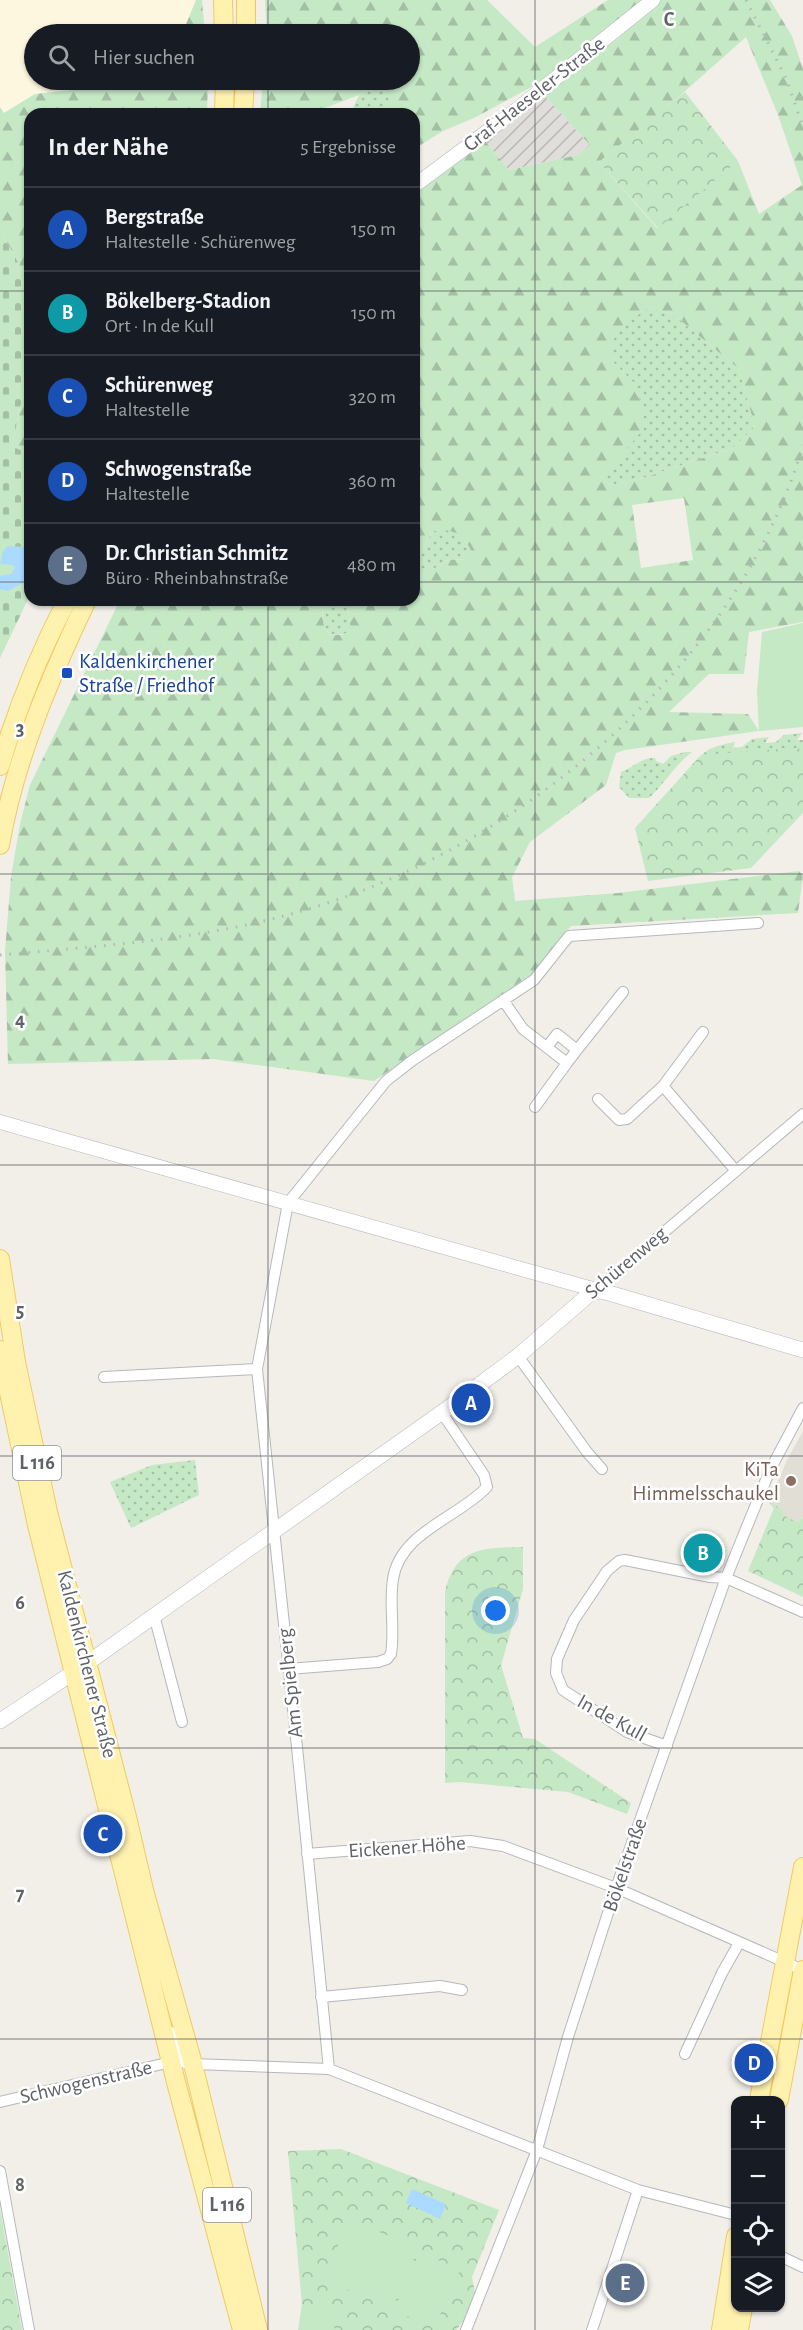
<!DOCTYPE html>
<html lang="de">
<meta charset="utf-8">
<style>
:root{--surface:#171b24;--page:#20242c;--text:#f1f3f6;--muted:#9ea1a6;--line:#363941;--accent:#db2777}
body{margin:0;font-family:"Alegreya Sans",sans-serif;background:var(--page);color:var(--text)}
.controls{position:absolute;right:18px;bottom:18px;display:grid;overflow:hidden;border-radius:12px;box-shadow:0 2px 4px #0004}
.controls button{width:54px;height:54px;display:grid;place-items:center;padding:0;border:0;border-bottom:2px solid var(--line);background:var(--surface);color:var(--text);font:30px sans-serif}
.you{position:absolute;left:496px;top:1611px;width:21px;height:21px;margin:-15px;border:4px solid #fff;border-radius:50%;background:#1a73e8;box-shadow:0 0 0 9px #1a73e833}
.badge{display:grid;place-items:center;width:39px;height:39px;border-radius:50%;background:var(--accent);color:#fff;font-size:20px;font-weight:700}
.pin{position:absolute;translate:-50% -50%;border:3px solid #fff;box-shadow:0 2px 6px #0006}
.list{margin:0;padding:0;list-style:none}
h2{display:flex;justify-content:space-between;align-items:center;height:78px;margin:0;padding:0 24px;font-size:26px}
h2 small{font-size:20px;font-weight:400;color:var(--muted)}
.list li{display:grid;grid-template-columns:39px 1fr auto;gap:18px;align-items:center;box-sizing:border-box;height:84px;padding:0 24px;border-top:2px solid var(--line)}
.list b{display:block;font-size:22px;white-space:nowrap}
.list p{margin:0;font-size:20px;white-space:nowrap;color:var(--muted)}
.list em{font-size:20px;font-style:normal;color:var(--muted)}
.icon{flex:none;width:33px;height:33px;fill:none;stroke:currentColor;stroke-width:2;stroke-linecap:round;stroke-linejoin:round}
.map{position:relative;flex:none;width:803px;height:2330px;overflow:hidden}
.search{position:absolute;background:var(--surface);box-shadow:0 2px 4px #0004;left:24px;top:24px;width:396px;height:66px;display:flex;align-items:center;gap:15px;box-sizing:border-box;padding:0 21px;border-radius:33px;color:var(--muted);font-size:22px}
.panel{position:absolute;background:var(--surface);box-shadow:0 2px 4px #0004;left:24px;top:108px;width:396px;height:498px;border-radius:18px}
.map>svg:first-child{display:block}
.commercial{fill:#fef7e0}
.industrial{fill:url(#industrial-furrows)}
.education{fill:#e1ded6}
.grass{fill:url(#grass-dots)}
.forest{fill:url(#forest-firs);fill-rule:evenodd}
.cemetery{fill:url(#cemetery-stones)}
.park{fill:url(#park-crowns)}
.garden{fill:#c5e8c5}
.water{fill:#aadaff}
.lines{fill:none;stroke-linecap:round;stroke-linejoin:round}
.minor-casing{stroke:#b5b8bc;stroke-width:12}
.tertiary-casing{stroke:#b5b8bc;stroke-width:15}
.secondary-casing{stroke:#b6babf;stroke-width:16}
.primary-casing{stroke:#f2c960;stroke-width:20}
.minor{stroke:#fff;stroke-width:10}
.tertiary{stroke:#fff;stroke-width:14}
.secondary{stroke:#fff;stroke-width:15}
.primary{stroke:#fff2af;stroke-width:18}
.rail{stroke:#b6b7b8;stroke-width:3;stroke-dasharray:1.5 8;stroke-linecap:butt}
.grid{fill:none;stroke:#5f6368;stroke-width:1.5;stroke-opacity:0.55}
.transit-dot{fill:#1a4fb4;stroke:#fff;stroke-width:2}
.education-dot{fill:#8d6e63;stroke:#fff;stroke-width:2}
.labels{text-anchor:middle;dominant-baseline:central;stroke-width:5;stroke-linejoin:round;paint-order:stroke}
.shield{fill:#fff;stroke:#8f9295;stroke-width:1.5}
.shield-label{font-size:20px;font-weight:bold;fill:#5f6368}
.street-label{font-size:21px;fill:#5f6368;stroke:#fff}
.transit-label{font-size:21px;fill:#164399;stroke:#fff;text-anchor:start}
.education-label{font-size:21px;fill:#785e54;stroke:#fff;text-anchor:end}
.grid-label{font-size:20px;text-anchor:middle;font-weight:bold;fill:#5f6368;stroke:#fff;stroke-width:5;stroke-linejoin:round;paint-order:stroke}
</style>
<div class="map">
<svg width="803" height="2330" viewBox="0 0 803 2330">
<defs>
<pattern id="industrial-furrows" width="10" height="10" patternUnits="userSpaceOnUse" patternTransform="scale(1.5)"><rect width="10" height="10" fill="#e0deda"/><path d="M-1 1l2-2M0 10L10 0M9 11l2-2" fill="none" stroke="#b9b8b5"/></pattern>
<pattern id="grass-dots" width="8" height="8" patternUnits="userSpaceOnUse" patternTransform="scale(1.5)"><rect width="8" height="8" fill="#c5e8c5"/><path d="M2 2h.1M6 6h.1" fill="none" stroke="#a3c0a4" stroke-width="1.8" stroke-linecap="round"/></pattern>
<pattern id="forest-firs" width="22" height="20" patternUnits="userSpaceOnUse" patternTransform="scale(1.5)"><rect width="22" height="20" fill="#c5e8c5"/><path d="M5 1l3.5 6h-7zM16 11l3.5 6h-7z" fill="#a3c0a4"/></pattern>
<pattern id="cemetery-stones" width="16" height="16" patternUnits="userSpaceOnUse" patternTransform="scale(1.5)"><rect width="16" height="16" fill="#c5e8c5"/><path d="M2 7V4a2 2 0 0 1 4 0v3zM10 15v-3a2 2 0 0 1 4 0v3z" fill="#a3c0a4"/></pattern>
<pattern id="park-crowns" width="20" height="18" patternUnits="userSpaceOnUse" patternTransform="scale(1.5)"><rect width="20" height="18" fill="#c5e8c5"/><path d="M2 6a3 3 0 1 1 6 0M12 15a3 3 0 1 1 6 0" fill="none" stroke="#a3c0a4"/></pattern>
</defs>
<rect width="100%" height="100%" fill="#f1efe8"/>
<path class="commercial" d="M0 0H196L182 34H34V80H116L110 86 35 94 4 113 0 107Z"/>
<path class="industrial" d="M545 96 590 145 578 155 509 170 485 141Z"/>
<path class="education" d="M803 1431V1518L797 1522 780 1514 783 1509 769 1503 787 1460Z"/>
<path class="grass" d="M380 80 394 109 392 114H350L359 95Z
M649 307 674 315 739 369 755 427 733 448 643 478 611 485 602 478 631 442 636 385 614 363 609 349 617 332 622 326Z
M449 529C461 532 466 540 471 551L467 559 448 560 414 581V553L423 546 434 531Z
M323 600H347L351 632C321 641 322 624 323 600Z
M802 733 797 740H803V749L781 769 687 771C705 750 708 747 735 742L733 748 742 747 752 739 769 737 765 743 776 742 784 735Z
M685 752H692C675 765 665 783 649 798H629L619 787 621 772C634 767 642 757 655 758L656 761 663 764 671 756Z
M195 1460 199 1495 131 1528 110 1482 152 1465Z"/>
<path class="forest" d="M196 0H202L205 34H182Z
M265 0H487L535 47 608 0H770L792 36 803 69V622L749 632 744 674H709L669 712 748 714 759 731 625 750 616 753 606 785 530 842 512 877 515 901 618 893 799 871 803 875 798 913 571 926 535 972 374 1081 213 1059 8 1064 5 951 11 877 20 824 30 785 120 600H323C322 624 321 642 351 632L347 600H414V581L448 560 467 559 471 551C464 533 452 528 434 531L423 546 414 553V114H392L394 109 380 80H410V34H267ZM746 37 778 115 802 185 759 214 738 161 657 228 599 162 666 108ZM535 85 590 145 578 155 509 170 485 141 418 190 414 149 443 131 476 117ZM649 307 674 315 739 369 755 427 733 448 643 478 611 485 602 478 646 426 636 385 614 363 610 349 617 332 622 327ZM684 498 693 560 641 568 632 505Z
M116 80H208L207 114H30V284L0 230V107L4 113 35 94 109 86Z
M263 80H380L359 95 309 114H260Z
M30 360V455L12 446Z"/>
<path class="cemetery" d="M0 230 30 284V360L12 446 30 455V595L0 658Z"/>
<path class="park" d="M685 92 738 161 658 228 599 162Z
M790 748 803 749V813L751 868 648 881 635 828 701 755Z
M769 1503 783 1509 781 1514 797 1522 803 1518V1597L748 1571 774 1508Z
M523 1547V1589L501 1665 523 1738 535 1739 631 1803 627 1814 568 1792 460 1782 445 1783V1592C455 1547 484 1548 523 1547Z
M341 2149 499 2210 472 2277 475 2293 467 2317 456 2330H298L302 2304 288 2151Z
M0 2209 22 2330H0Z"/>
<path class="garden" d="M803 623V727L759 731 757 692 762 632Z
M350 2219 418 2249 392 2309 323 2279Z
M420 2252 460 2270 434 2328 394 2310Z
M305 2308 333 2312 336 2315 334 2330H301Z"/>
<path class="water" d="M8 546 26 547 29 580 8 591 0 589V576L11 574 15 568 13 565 0 564 3 551Z
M412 2189 446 2204 440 2219 406 2203Z"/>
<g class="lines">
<defs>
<path id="minor" d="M503 1000 523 1029 567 1063 577 1050 557 1034 547 1047
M577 1050 623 992
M663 1086 736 1171
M598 1099 619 1120 627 1119 663 1086 703 1032
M535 1107 567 1063
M596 1290 803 1114
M518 1356 587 1452 602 1469
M104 1377 257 1369
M154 1615 182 1722
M288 1669 378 1662 387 1659 391 1654C395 1630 389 1604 393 1579 400 1532 458 1518 487 1487L484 1475 442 1413
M667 1746 627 1732 563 1690 556 1673 557 1659 574 1620 607 1571 619 1561 625 1560 710 1577 726 1578 803 1612
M307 1854 470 1841 503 1846 616 1888 803 1970
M321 1997 440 1986 462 1990
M685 2054 722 1973 739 1943
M193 2064 329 2069 638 2190 736 2215
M329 2069 297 1747 257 1369 288 1203 386 1081 413 1060 534 980 569 936 758 923
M0 2102 171 2062
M0 2171 29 2330
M780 2256 803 2267
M466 2330 537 2150 568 2037 616 1888 726 1578 770 1470 803 1408
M592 2330 638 2190"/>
<path id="tertiary" d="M414 186 516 110 653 0
M0 1122 596 1290"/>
<path id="secondary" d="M0 1721 86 1664 448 1408 518 1356 592 1292 602 1291 803 1350
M173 2035 180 2058 193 2064"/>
<path id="primary" d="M223 0 224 34
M246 34V0
M224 114 225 80
M243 114 245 80
M0 766C17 708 39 654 67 600
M0 845C15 759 50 678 87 600
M0 1259 16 1362 48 1512 127 1817 145 1894 193 2064 258 2330
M0 1350 37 1525 177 2086 242 2330
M759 2100 803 1867
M779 2100 803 1970
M721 2330 736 2236
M739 2330 743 2308"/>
</defs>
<use href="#minor" class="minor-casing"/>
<use href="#tertiary" class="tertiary-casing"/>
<use href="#secondary" class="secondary-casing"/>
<use href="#primary" class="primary-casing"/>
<use href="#minor" class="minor"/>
<use href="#tertiary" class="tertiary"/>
<use href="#secondary" class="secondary"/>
<use href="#primary" class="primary"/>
<path class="rail" d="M746 0 786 78 803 127
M0 955C100 946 201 940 298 912 516 851 738 668 803 445"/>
</g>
<path class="grid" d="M268 0V34M535 0V2330M268 80V114M0 291H30M414 291H803M0 582H30M414 582H803M268 600V2330M0 874H803M0 1165H803M0 1456H803M0 1748H803M0 2039H803"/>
<rect class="transit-dot" x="61" y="667" width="12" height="12" rx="3"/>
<circle class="education-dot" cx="791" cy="1481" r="6"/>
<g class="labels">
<g class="shield">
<rect x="13" y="1446" width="48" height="34" rx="4.5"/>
<rect x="203" y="2188" width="48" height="34" rx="4.5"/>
</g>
<g class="shield-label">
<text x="37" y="1463">L 116</text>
<text x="227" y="2205">L 116</text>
</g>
<g class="street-label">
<text transform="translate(534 94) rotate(-38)">Graf-Haeseler-Straße</text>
<text transform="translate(626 1263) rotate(-40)">Schürenweg</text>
<text transform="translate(87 1664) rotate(76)">Kaldenkirchener Straße</text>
<text transform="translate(290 1683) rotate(-96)">Am Spielberg</text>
<text transform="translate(612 1718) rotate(29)">In de Kull</text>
<text transform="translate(407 1847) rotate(-4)">Eickener Höhe</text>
<text transform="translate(625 1865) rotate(-71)">Bökelstraße</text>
<text transform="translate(86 2082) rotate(-13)">Schwogenstraße</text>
</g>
<g class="transit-label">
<text x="79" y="661">Kaldenkirchener<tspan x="79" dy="24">Straße / Friedhof</tspan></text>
</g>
<g class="education-label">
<text x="779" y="1469">KiTa<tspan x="779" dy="24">Himmelsschaukel</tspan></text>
</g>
</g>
<g class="grid-label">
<text x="669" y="26">C</text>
<text x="20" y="735">3</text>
<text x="20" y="1026">4</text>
<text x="20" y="1317">5</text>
<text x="20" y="1609">6</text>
<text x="20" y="1900">7</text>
<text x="20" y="2191">8</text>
</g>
</svg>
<div class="controls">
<button>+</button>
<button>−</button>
<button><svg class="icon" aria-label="locate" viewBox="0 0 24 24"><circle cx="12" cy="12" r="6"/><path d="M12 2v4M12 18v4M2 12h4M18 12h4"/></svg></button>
<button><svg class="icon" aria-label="layers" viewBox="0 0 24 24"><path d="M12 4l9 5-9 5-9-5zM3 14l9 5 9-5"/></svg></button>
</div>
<div class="you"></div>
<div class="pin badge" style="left:471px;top:1403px;background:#1a4fb4">A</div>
<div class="pin badge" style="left:703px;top:1553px;background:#0f9aa8">B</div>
<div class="pin badge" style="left:103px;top:1834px;background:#1a4fb4">C</div>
<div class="pin badge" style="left:754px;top:2063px;background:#1a4fb4">D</div>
<div class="pin badge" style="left:625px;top:2283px;background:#5c6f8a">E</div>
<div class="search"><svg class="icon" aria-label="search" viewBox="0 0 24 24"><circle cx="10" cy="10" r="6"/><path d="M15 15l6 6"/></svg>Hier suchen</div>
<section class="panel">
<h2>In der Nähe<small>5 Ergebnisse</small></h2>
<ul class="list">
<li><span class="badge" style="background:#1a4fb4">A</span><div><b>Bergstraße</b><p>Haltestelle · Schürenweg</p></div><em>150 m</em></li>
<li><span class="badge" style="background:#0f9aa8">B</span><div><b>Bökelberg-Stadion</b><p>Ort · In de Kull</p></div><em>150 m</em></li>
<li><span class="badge" style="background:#1a4fb4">C</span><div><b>Schürenweg</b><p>Haltestelle</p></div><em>320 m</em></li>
<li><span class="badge" style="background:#1a4fb4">D</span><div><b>Schwogenstraße</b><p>Haltestelle</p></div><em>360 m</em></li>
<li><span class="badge" style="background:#5c6f8a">E</span><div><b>Dr. Christian Schmitz</b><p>Büro · Rheinbahnstraße</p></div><em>480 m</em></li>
</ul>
</section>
</div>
